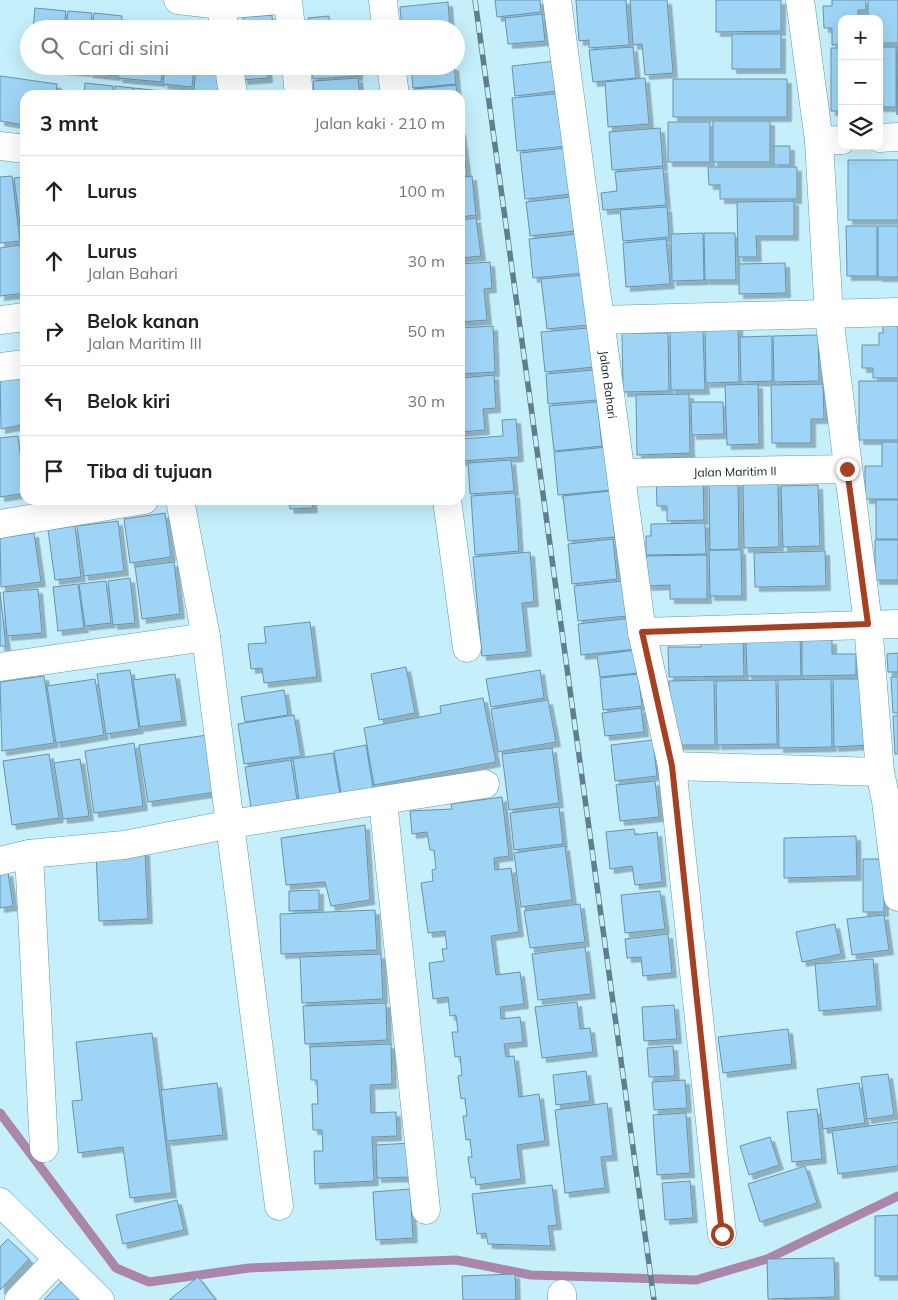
<!DOCTYPE html>
<html lang="id">
<meta charset="utf-8">
<style>
:root{--surface:#fff;--page:#f6f6f6;--text:#222;--muted:#767676;--line:#e0e0e0}
body{margin:0;font-family:Mulish,sans-serif;background:var(--page);color:var(--text)}
.controls{position:absolute;right:15px;top:15px;display:grid;overflow:hidden;border-radius:10px;box-shadow:0 5px 20px #0002}
.controls button{width:45px;height:45px;display:grid;place-items:center;padding:0;border:0;border-bottom:1px solid var(--line);background:var(--surface);color:var(--text);font:25px sans-serif}
.stop{position:absolute;width:15px;height:15px;margin:-11px;border:4px solid #a74020;border-radius:50%;background:#fff}
.stop.end{background:#a74020;border-color:#fff;box-shadow:0 1px 5px #0008}
.list{margin:0;padding:0;list-style:none}
h2{display:flex;justify-content:space-between;align-items:center;height:65px;margin:0;padding:0 20px;font-size:21px}
h2 small{font-size:16px;font-weight:400;color:var(--muted)}
.list li{display:grid;grid-template-columns:32px 1fr auto;gap:15px;align-items:center;box-sizing:border-box;height:70px;padding:0 20px;border-top:1px solid var(--line)}
.list b{display:block;font-size:19px;white-space:nowrap}
.list p{margin:0;font-size:16px;white-space:nowrap;color:var(--muted)}
.list em{font-size:16px;font-style:normal;color:var(--muted)}
.icon{flex:none;width:28px;height:28px;fill:none;stroke:currentColor;stroke-width:2;stroke-linecap:round;stroke-linejoin:round}
.map{position:relative;flex:none;width:898px;height:1300px;overflow:hidden}
.search{position:absolute;background:var(--surface);box-shadow:0 5px 20px #0002;left:20px;top:20px;width:445px;height:55px;display:flex;align-items:center;gap:12px;box-sizing:border-box;padding:0 18px;border-radius:28px;color:var(--muted);font-size:19px}
.panel{position:absolute;background:var(--surface);box-shadow:0 5px 20px #0002;left:20px;top:90px;width:445px;height:415px;border-radius:15px}
.map>svg:first-child{display:block}
.lines{fill:none;stroke-linecap:round;stroke-linejoin:round}
.stream{stroke:#ac86a8;stroke-width:9}
.building{fill:#9ed4f6;stroke:#6a92ab;filter:url(#shadow)}
.minor-casing{stroke:#6699a7;stroke-width:29}
.minor{stroke:#fff;stroke-width:28}
.rail-casing{stroke:#607f87;stroke-width:5.5}
.rail{stroke:#c5effb;stroke-width:4;stroke-dasharray:11;stroke-linecap:butt}
.route{stroke:#a74020;stroke-width:6}
.labels{text-anchor:middle;dominant-baseline:central;stroke-width:4;stroke-linejoin:round;paint-order:stroke}
.street-label{font-size:12px;fill:#0e2329;stroke:#c5effb}
</style>
<div class="map">
<svg width="898" height="1300" viewBox="0 0 898 1300">
<defs>
<filter id="shadow"><feDropShadow dx="4.5" dy="4.5" stdDeviation="0" flood-color="#0004"/></filter>
</defs>
<rect width="100%" height="100%" fill="#c5effb"/>
<g class="lines">
<path class="stream" d="M0 1113 116 1268 149 1282 249 1268 456 1260 531 1275 696 1280 767 1259 898 1196"/>
</g>
<path class="building" d="M495 0H540L541 12 497 17Z
M576 0H626L629 45 589 48V40L579 41Z
M630 0H667L673 73 645 75 642 44 633 45Z
M716 0H781V31L716 32Z
M832 0H866V10H858V19H842V45H832V28H824L823 6H832Z
M868 0H898V43H879V19H868Z
M448 2 450 29H402L400 7Z
M35 8 66 11 64 29H33Z
M68 11 92 13 90 29H66Z
M94 13 122 16 121 29H92Z
M542 14 545 41 508 44 505 18Z
M272 15 273 29H244L243 17Z
M329 16 330 29H309L308 18Z
M144 21 167 23 166 29H143Z
M169 23 198 26V29H168Z
M732 34H781V69H732Z
M633 47 636 78 593 82 589 50Z
M879 47H896V107H879Z
M897 47H898L897 115Z
M831 48H842V111H831Z
M555 61 558 91 515 96 512 66Z
M62 66H87L86 72 62 70Z
M89 66H117L116 76 88 73Z
M119 66H163L161 82 118 78Z
M165 66H194L192 87 163 84Z
M196 66H221L219 93 194 91Z
M242 66H267L268 78 243 80Z
M312 66H358V76L313 79Z
M411 66H454L456 84 413 88Z
M0 76 57 84 56 95H25V125L0 121Z
M358 78 360 95H314L313 81Z
M645 78 649 124 608 127 605 82Z
M673 79H787V117H673Z
M85 83 113 86 112 95H84Z
M456 85 457 95H415L414 89Z
M115 86 133 88 132 95H114Z
M134 88 153 90V95H133Z
M154 90 173 92 172 95H154Z
M563 93 568 146 517 151 512 98Z
M713 121H770V162H713Z
M668 122H710V162H668Z
M660 128 663 166 612 170 609 132Z
M461 130 467 176H460V131Z
M774 146H790V165H774Z
M566 148 572 194 525 199 520 153Z
M848 160H898V220H848Z
M708 167H797V199H720V185H709Z
M663 168 666 205 603 210 601 193 617 191 615 172Z
M12 176 20 241 0 243V177Z
M472 176 476 215 460 217V178Z
M25 177V240H22L14 178Z
M571 197 574 231 530 236 526 202Z
M794 201V236H756L757 257H738L737 202Z
M667 207 669 237 623 241 620 210Z
M476 218 481 256 460 258V220Z
M846 226H877V276H847Z
M878 226H898V277H878Z
M703 233 704 280 672 281 671 234Z
M704 233H735L736 280H705Z
M578 234 582 273 533 278 529 239Z
M666 239 670 284 626 287 623 243Z
M25 244V283L21 245Z
M20 245 25 293 0 296V248Z
M490 262 492 288 484 289 487 320 460 322V264Z
M785 263 786 293 739 294V264Z
M583 275 588 325 547 329 541 279Z
M883 322H898V378H873V368H862V345H879V333H883Z
M493 326 495 372 460 374V328Z
M738 326 739 382 706 383 705 327Z
M589 328 594 367 545 372 541 332Z
M703 331 705 390H671L670 332Z
M622 333H668L669 391 623 392Z
M818 335 819 381 774 382 773 336Z
M772 336V381L741 382 740 337Z
M594 370 597 400 548 404 546 374Z
M20 373 25 398V424L1 429 0 377Z
M494 375 496 408 483 409 485 430 460 432V378Z
M859 381H898V440H859Z
M758 384 759 444 727 445 725 385Z
M823 384 824 419H811V443H772L771 385Z
M689 394 690 453 637 455 636 395Z
M597 402 602 446 554 451 549 406Z
M691 402H723L724 434 692 435Z
M516 419 519 457 461 461 460 439 503 436 502 420Z
M18 436 25 493 0 497V438Z
M882 442H898V499H865V466H882Z
M608 447 612 490 558 495 554 452Z
M511 460 514 491 470 494 468 463Z
M656 477H703L704 520 667 521V506H657Z
M709 482H738L739 549 710 550Z
M778 482 779 547 744 548 743 483Z
M818 485 820 546 783 547 781 486Z
M610 491 615 537 568 541 563 496Z
M515 493 519 551 475 555 471 496Z
M289 500H312L313 508 290 509Z
M876 500H898V539H876Z
M165 513 171 557 130 563 124 519Z
M118 521 124 571 84 576 77 526Z
M705 523 706 554 646 555V536H651V524Z
M75 526 81 577 55 580 48 530Z
M34 533 41 582 1 587 0 538Z
M613 539 617 579 572 584 568 544Z
M875 540H898V580H875Z
M709 550H741L742 596H710Z
M825 551 826 586 755 587 754 553Z
M530 552 534 602 522 603 527 652 482 656 473 557Z
M707 555V599H670V585L647 586 646 556Z
M174 562 180 614 142 619 135 567Z
M130 578 135 623 113 625 108 581Z
M106 581 111 623 85 626 79 584Z
M622 581 626 616 578 621 574 586Z
M78 584 84 628 58 631 53 587Z
M38 589 42 633 7 636 3 592Z
M0 592 6 646H0Z
M632 618 636 649 581 655 578 624Z
M310 622 317 677 264 683 262 668 251 669 248 644 266 643 264 627Z
M743 634 744 676 669 677 668 647H701V635Z
M800 634 801 676H747L746 641Z
M802 640H832V654H856V675L802 676Z
M636 650 638 673 600 677 597 655Z
M898 653V672H888L887 654Z
M406 667 415 713 379 720 371 674Z
M130 670 139 729 106 734 97 674Z
M540 670 544 698 491 707 486 679Z
M175 674 182 721 140 727 133 680Z
M638 674 642 706 603 710 600 678Z
M44 676 54 743 2 751 0 682Z
M891 677H898V713H893Z
M95 679 104 735 56 743 47 686Z
M831 679 832 747 779 748 778 680Z
M833 679H866L868 745 834 747Z
M714 680 715 745H670L669 681Z
M776 680 777 744 717 745 716 681Z
M284 690 288 715 245 722 241 697Z
M483 698 496 762 374 785 364 728 441 713 440 706Z
M548 700 556 742 498 752 491 709Z
M641 708 644 732 605 736 602 713Z
M294 715 301 756 244 764 238 724Z
M893 716H898V754H895Z
M207 735 216 792 148 802 139 745Z
M653 740 657 776 615 781 611 745Z
M134 743 143 806 94 813 85 751Z
M366 745 373 788 341 793 334 751Z
M552 748 559 803 509 810 502 754Z
M333 753 340 794 299 800 293 759Z
M49 754 59 818 12 825 3 761Z
M80 759 89 816 63 819 54 763Z
M291 760 297 800 251 808 245 767Z
M655 781 659 817 620 821 616 785Z
M502 797 509 856 494 858 495 870 511 868 519 932 491 936 496 975 520 972 524 1004 500 1007 501 1019 520 1017 523 1042 504 1044 506 1057 514 1056 519 1097 539 1094 545 1141 517 1145 521 1179 476 1185 475 1177 471 1178 468 1157H472L470 1139 466 1140 463 1116H467L465 1098 461 1099 458 1076 462 1075 460 1056 455 1057 452 1032H458L456 1015 450 1016 448 997 433 999 429 963 444 961 442 949H447L445 931 428 933 421 883 433 881 432 870 436 869 434 850H430L427 832 412 834 410 811 452 809 451 804Z
M559 807 563 844 514 850 510 813Z
M365 825 370 900 331 906 325 882 286 885 281 838Z
M634 829 635 835 657 832 662 882 635 885 632 866 610 869 606 832Z
M856 836 857 876 784 878V838Z
M565 846 572 900 521 907 514 853Z
M145 851 148 919 99 921 96 853Z
M863 859H884V912H863Z
M8 872 13 906 0 908V873Z
M319 890V910L289 911V891Z
M660 891 665 929 625 933 621 895Z
M580 904 585 942 530 948 524 911Z
M375 910 377 950 281 954 280 914Z
M884 915 889 950 852 955 847 919Z
M835 924 841 954 802 962 796 932Z
M668 934 672 973 643 976 641 957 627 958 625 939Z
M585 947 591 994 538 1000 532 954Z
M381 954 383 999 302 1003 300 957Z
M873 959 877 1006 819 1011 815 964Z
M577 1002 580 1029 590 1028 593 1052 542 1058 535 1007Z
M386 1003 387 1040 305 1044 303 1006Z
M674 1005 677 1039 644 1041 642 1007Z
M788 1029 792 1064 723 1073 718 1037Z
M152 1033 172 1193 130 1198 123 1147 78 1153 72 1101 82 1100 76 1042Z
M391 1044 392 1084 370 1085 371 1113 396 1112 397 1136 372 1137 374 1181 315 1184 314 1151H323L322 1130H313L312 1104H318L317 1080H311L310 1047Z
M673 1046 675 1076 649 1077 647 1048Z
M586 1071 590 1101 556 1105 553 1075Z
M888 1074 894 1115 867 1119 861 1077Z
M685 1080 687 1108 654 1110 652 1082Z
M217 1083 223 1135 167 1141 161 1090Z
M859 1083 865 1123 823 1129 817 1089Z
M607 1103 613 1156 601 1157 605 1188 565 1193 555 1110Z
M817 1109 822 1159 792 1162 787 1112Z
M686 1113 690 1173 657 1175 653 1115Z
M898 1122V1166L838 1174 832 1131Z
M770 1137 779 1165 749 1175 740 1146Z
M412 1143 414 1177 377 1178 376 1145Z
M805 1166 817 1203 760 1222 748 1184Z
M690 1181 693 1218 665 1220 662 1183Z
M552 1185 557 1225 548 1226 551 1246 488 1244 486 1233 477 1234 472 1194Z
M410 1189 413 1238 376 1240 373 1192Z
M177 1200 184 1230 123 1244 116 1215Z
M898 1215V1276H875V1216Z
M8 1239 29 1259 0 1290V1247Z
M834 1258 835 1297 768 1299 767 1259Z
M515 1274 516 1300H463L462 1276Z
M198 1277 216 1300H169Z
M61 1282 81 1300H44Z"/>
<g class="lines">
<defs>
<g id="minor">
<path d="M178 0 221 5 279 0"/>
<path d="M221 0 224 29"/>
<path d="M288 0 291 29"/>
<path d="M383 0 386 29"/>
<path id="s1" d="M557 0 642 632 672 766 722 1234"/>
<path d="M229 66 233 95"/>
<path d="M296 66 299 95"/>
<path d="M391 66 395 95"/>
<path d="M879 138 898 137"/>
<path d="M819 141 842 140"/>
<path d="M0 146 25 149"/>
<path d="M0 320 25 317"/>
<path d="M600 320 898 312"/>
<path d="M0 367 25 364"/>
<path id="s2" d="M621 473 847 469"/>
<path d="M180 500 206 637 279 1206"/>
<path d="M447 500 467 648"/>
<path d="M0 524 144 500"/>
<path d="M642 632 898 624"/>
<path d="M0 667 206 637"/>
<path d="M672 766 880 772 868 624 829 316 819 141 800 0"/>
<path d="M880 772 886 801 898 897"/>
<path d="M383 801 426 1210"/>
<path d="M29 854 44 1148"/>
<path d="M0 861 29 854 124 845 231 824 485 784"/>
<path d="M0 1202 100 1300"/>
<path d="M562 1294V1300"/>
<path d="M19 1300 57 1260"/>
</g>
</defs>
<use href="#minor" class="minor-casing"/>
<use href="#minor" class="minor"/>
<defs>
<path id="rail" d="M475 0 654 1300"/>
</defs>
<use href="#rail" class="rail-casing"/>
<use href="#rail" class="rail"/>
</g>
<g class="lines">
<path class="route" d="M722 1234 672 766 642 632 868 624 847 469"/>
</g>
<g class="labels">
<g class="street-label">
<text stroke="none"><textPath href="#s1" startOffset="388">Jalan Bahari</textPath></text>
<text stroke="none"><textPath href="#s2" startOffset="114">Jalan Maritim II</textPath></text>
</g>
</g>
</svg>
<div class="controls">
<button>+</button>
<button>−</button>
<button><svg class="icon" aria-label="layers" viewBox="0 0 24 24"><path d="M12 4l9 5-9 5-9-5zM3 14l9 5 9-5"/></svg></button>
</div>
<div class="stop" style="left:722px;top:1234px"></div>
<div class="stop end" style="left:847px;top:469px"></div>
<div class="search"><svg class="icon" aria-label="search" viewBox="0 0 24 24"><circle cx="10" cy="10" r="6"/><path d="M15 15l6 6"/></svg>Cari di sini</div>
<section class="panel">
<h2>3 mnt<small>Jalan kaki · 210 m</small></h2>
<ul class="list">
<li><svg class="icon" aria-label="ahead" viewBox="0 0 24 24"><path d="M12 20V5M6 11l6-6 6 6"/></svg><div><b>Lurus</b></div><em>100 m</em></li>
<li><svg class="icon" aria-label="ahead" viewBox="0 0 24 24"><path d="M12 20V5M6 11l6-6 6 6"/></svg><div><b>Lurus</b><p>Jalan Bahari</p></div><em>30 m</em></li>
<li><svg class="icon" aria-label="right" viewBox="0 0 24 24"><path d="M7 20v-9h11M14 6l5 5-5 5"/></svg><div><b>Belok kanan</b><p>Jalan Maritim III</p></div><em>50 m</em></li>
<li><svg class="icon" aria-label="left" viewBox="0 0 24 24"><path d="M17 20v-9H6M10 6l-5 5 5 5"/></svg><div><b>Belok kiri</b></div><em>30 m</em></li>
<li><svg class="icon" aria-label="arrive" viewBox="0 0 24 24"><path d="M6 21V4h12l-3 4 3 4H6"/></svg><div><b>Tiba di tujuan</b></div></li>
</ul>
</section>
</div>
